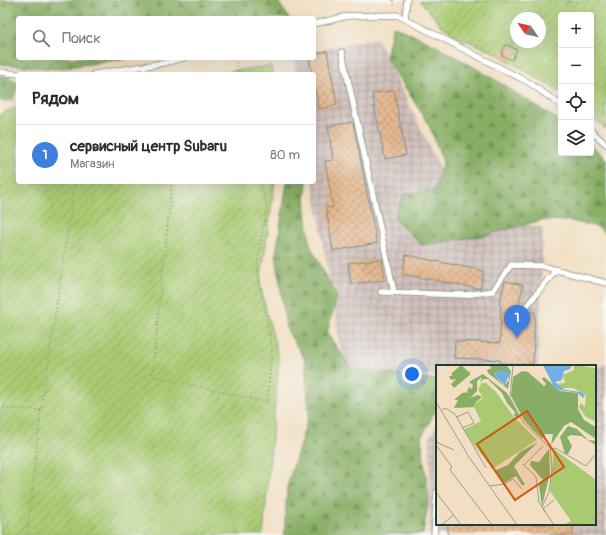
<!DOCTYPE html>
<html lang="ru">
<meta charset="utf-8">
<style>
:root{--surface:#fff;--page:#f7f7f7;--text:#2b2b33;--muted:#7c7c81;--line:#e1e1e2;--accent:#1f6fb2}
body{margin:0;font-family:Pangolin,sans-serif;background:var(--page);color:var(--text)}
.controls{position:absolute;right:12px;top:12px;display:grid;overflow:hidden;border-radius:4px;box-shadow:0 4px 16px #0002}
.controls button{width:36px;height:36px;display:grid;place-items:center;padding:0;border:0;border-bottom:1px solid var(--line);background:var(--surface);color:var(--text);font:20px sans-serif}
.compass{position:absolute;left:510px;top:12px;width:36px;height:36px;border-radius:50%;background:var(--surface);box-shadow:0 4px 16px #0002;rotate:304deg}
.you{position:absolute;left:412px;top:374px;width:14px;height:14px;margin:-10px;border:3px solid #fff;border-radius:50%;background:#1a73e8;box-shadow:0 0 0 6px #1a73e833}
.badge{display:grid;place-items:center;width:26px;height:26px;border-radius:50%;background:var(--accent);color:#fff;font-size:13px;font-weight:700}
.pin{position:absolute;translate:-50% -33px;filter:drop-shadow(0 1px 2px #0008)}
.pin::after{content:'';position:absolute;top:21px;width:14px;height:12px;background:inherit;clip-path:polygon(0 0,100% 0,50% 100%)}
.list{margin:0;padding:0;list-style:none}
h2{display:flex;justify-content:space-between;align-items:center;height:52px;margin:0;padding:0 16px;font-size:17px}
h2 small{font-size:13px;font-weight:400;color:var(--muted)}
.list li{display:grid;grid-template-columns:26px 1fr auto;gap:12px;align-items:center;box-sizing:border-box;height:60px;padding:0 16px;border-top:1px solid var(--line)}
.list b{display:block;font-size:15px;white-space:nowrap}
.list p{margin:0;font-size:13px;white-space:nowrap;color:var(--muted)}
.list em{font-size:13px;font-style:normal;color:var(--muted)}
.icon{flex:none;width:22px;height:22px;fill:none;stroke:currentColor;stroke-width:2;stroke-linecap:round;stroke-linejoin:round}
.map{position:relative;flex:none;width:606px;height:535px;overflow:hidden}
.search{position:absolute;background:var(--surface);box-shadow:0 4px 16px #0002;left:16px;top:16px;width:300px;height:44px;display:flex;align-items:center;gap:10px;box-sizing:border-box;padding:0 14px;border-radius:4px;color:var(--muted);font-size:15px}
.panel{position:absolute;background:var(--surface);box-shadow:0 4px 16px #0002;left:16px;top:72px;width:300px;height:112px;border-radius:4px}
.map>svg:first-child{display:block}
.industrial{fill:url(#industrial-grid)}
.forest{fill:url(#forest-firs);stroke:#53764c}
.garden{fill:url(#garden-furrows);stroke:#648453;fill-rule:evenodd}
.building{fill:url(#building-cross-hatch)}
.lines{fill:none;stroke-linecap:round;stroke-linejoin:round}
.service-casing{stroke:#888e7c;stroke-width:7}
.path{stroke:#888e7c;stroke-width:1.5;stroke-dasharray:1 3;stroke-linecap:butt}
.service{stroke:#fff;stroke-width:5.5}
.inset-road{fill:none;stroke:#9e9e8a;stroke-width:1}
.view{fill:#d45610;fill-opacity:0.15;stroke:#d45610;stroke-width:2}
.inset-edge{fill:none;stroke:#1f3d34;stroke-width:2}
</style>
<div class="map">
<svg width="606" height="535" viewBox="0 0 606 535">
<defs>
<pattern id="industrial-grid" width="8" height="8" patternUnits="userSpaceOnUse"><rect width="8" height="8" fill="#d0c0bb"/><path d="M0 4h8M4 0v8" fill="none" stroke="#a89d99"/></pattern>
<pattern id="forest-firs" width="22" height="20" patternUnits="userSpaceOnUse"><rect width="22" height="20" fill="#87ae64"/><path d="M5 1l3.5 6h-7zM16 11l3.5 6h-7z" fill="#6e8f53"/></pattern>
<pattern id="garden-furrows" width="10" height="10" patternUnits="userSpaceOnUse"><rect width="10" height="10" fill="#aaca72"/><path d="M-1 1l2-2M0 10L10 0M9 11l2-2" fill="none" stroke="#8aa55e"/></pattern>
<pattern id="building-cross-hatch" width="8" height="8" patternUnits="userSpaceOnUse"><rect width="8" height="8" fill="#e7ba92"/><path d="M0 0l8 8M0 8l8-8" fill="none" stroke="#bb9878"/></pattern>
</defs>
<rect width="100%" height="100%" fill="#f6f6f2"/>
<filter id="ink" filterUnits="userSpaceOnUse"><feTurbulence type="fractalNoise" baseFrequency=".025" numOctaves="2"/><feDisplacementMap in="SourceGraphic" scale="8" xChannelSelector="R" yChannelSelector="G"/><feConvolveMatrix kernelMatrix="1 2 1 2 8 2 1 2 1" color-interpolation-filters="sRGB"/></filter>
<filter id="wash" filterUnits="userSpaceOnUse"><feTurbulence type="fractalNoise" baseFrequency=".012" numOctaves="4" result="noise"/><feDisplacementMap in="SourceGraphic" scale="16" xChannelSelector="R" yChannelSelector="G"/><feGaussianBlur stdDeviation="0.9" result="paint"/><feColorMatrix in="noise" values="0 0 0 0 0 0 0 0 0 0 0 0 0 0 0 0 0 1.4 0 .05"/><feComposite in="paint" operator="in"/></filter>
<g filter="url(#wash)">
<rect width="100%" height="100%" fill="#f2dfc3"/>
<path class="industrial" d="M377 38 461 212 543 228 538 366H437V376L344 368 313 182 314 74H296L293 58H314V51Z
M606 364V535H429L430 435 437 426V524H595V368Z"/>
<path class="forest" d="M0 0H277L289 18H18V58H130L56 69 0 64Z
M393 26C453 51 507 87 561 122V153H591V145L606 159V234L598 227 571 221 542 220 486 235 422 245 394 218 404 194 435 190 443 161 429 125 386 57Z
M0 76 9 77 18 84 13 100 0 101Z
M287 182H307L305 201 310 245 337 297 327 333 351 368 437 380V411H435L421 438 429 499 423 534 284 535 287 487 309 414 305 360 286 328 276 254Z"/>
<path class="garden" d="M606 0V129L591 116V15H561V93L496 53 460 38 441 25 420 1ZM516 18H540V42H516Z
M271 66 273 74H208Z
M18 107V182H275L260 285 279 360 263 535H0V114Z"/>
<g id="blocks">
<path class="building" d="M506 44 517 50 512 60 501 55Z
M327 51 337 105 319 109 309 58H314V54Z
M394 90 406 155 385 159 372 94Z
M353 122 377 243 333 251 326 208 333 207 325 161 333 160 328 126Z
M406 255 484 271 480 289 402 274Z
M382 259 385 280 351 284 348 263Z
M505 281 523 285 517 312H535L533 364 500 363V360L454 358 455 341 500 343 501 305H499Z
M448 524H573V535H448Z"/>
</g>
</g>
<g filter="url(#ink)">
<use href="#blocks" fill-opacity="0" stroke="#888e7c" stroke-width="1"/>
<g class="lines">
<defs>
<path id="service" d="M405 19 407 0
M314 24 348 16 397 15 528 82 561 105
M342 52 394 292
M0 72 19 74
M94 74 164 63 183 58
M591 131 606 144
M381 292 465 295 493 291 511 265 542 266 606 283
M525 308 556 270
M434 535 437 492"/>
</defs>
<use href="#service" class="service-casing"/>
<path class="path" d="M393 0 395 7
M236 58 238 74
M172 182 152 376 267 402 272 348 257 267 267 205 259 182
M0 408 41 410 75 182
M27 535 41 410"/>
<use href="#service" class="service"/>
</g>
</g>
<g transform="translate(436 365)">
<rect width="160" height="160" fill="#f2dfc3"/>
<path d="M138 0 160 3V57L150 52 143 42 145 38 149 42 150 30 137 23H126L121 19 129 18 127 10 138 5Z" fill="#aaca72"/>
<path d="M25 0 33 7 35 6 33 9H35L18 23 15 19 20 14 15 15 13 11H17L15 9ZM52 0H70L75 6 72 24 52 8 51 5 56 3ZM72 6 73 15 70 19 68 20 58 10 59 7ZM86 6 92 7 108 21 110 19 106 14 108 12 124 26 142 28V44L148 55 160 62V74L135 57 128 61 115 80 117 69H109L107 74 97 65 88 55 75 31 77 12ZM47 9 71 28 84 53 78 51 79 47 71 38 66 28 52 14H47L44 18 46 12 41 16V26L35 32 27 35 42 30 46 32 39 38 40 42 18 43 22 35H18L26 28 34 27H31L33 22 36 24 37 20 33 17ZM132 61 141 64 152 75 160 76V80L145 71 135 70 131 72 136 81 132 89H129L124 72ZM102 77 78 101 89 120H86L80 111 68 118 58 106 72 100 84 87ZM113 84 114 108 106 141 103 121 107 115 94 100 95 96 103 97Z" fill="#87ae64" fill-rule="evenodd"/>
<path d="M46 18H50L60 27 78 52 101 75 56 104 27 65 45 56 37 40 47 33 42 24ZM118 84 160 115V158L156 160H127L135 156 114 126Z" fill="#aaca72"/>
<path d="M107 0H136L134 4 128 6 126 15 119 17 129 25 145 27 149 30 147 33 142 28 124 25 118 22ZM66 6H72L73 10 69 20 58 10 59 7Z" fill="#73b0e5"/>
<path class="inset-road" d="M77 0 74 33 87 57 114 83 116 104 113 127 106 142 109 147M0 37 33 92 81 160M6 45 9 43 19 49 50 103M21 52 32 47 38 58 26 63M0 77 18 85M0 80 16 102 14 105 56 160M114 84 119 83 150 101 160 89M87 99 100 112 103 137 118 160M88 100 107 81M54 121 68 119 77 114 86 124M0 127 25 160M107 144 118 135M5 160 18 150"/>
<path class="view" d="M91 46 128 102 79 135 41 79Z"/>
<rect width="160" height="160" class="inset-edge"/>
</g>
</svg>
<div class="controls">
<button>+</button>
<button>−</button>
<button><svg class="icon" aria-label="locate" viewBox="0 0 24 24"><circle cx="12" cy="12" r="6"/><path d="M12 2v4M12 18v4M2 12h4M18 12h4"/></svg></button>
<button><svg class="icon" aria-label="layers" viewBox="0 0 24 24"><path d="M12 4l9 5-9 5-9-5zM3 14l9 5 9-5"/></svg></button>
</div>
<svg class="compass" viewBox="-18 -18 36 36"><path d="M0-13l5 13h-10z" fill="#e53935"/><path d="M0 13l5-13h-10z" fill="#7c7c81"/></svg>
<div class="you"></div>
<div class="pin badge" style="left:517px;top:338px;background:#3f7fe0">1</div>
<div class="search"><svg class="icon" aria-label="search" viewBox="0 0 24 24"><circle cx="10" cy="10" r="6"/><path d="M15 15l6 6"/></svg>Поиск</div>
<section class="panel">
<h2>Рядом<small></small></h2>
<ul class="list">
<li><span class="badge" style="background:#3f7fe0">1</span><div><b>сервисный центр Subaru</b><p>Магазин</p></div><em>80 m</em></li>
</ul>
</section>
</div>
